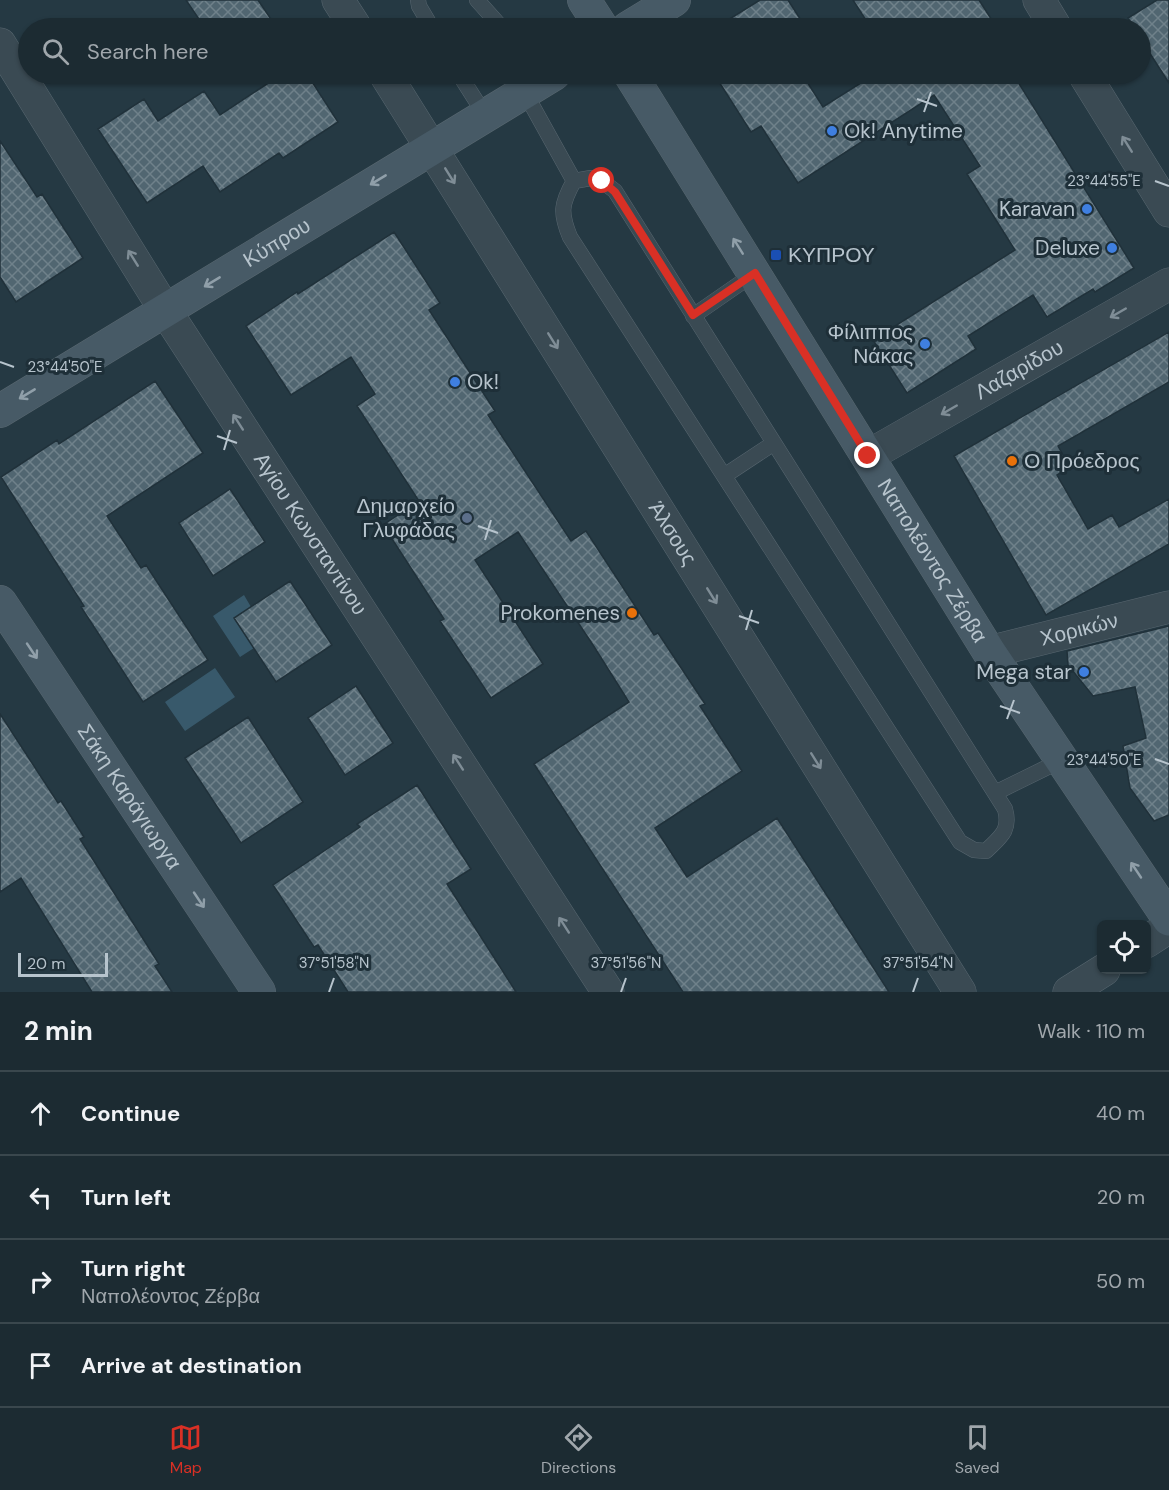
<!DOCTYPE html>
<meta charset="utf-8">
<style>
:root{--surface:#1c2b32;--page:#29373e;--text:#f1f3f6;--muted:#a0a7ac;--line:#3a474d;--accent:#d93025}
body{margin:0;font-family:"DM Sans",sans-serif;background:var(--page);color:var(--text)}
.controls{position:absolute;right:18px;bottom:18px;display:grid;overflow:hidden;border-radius:9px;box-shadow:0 2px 4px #0004}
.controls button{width:54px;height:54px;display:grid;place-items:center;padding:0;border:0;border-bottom:2px solid var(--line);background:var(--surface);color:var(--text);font:30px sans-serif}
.scale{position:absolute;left:18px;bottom:15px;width:90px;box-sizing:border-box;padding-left:6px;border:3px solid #b7c4cd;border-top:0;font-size:16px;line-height:21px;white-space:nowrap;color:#b7c4cd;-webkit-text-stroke:4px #1e2f38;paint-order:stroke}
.stop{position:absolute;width:18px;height:18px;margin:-14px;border:4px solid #d93025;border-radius:50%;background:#fff}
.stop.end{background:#d93025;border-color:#fff;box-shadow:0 2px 6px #0008}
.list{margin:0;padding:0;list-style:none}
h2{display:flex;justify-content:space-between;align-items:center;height:78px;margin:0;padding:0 24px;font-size:26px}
h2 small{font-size:20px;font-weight:400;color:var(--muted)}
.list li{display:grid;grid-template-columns:39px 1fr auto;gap:18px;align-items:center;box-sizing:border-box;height:84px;padding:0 24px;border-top:2px solid var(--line)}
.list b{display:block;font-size:22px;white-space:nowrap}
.list p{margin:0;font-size:20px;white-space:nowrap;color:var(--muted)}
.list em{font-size:20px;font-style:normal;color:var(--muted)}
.icon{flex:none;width:33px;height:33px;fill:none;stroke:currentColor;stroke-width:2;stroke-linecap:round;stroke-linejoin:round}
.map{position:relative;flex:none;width:1169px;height:992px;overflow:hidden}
.search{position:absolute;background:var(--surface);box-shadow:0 2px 4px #0004;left:18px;right:18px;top:18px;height:66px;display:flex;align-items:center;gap:15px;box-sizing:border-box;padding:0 21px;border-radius:33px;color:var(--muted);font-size:22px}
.sheet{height:414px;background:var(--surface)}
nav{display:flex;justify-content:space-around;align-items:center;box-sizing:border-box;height:84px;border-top:2px solid var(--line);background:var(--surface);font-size:16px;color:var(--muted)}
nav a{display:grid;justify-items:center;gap:3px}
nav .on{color:var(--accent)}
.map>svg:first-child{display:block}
.water{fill:#38596b}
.building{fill:url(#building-cross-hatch);stroke:#20313a;stroke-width:1.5}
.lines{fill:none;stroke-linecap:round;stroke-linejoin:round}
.lane-casing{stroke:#586770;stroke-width:16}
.street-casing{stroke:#586770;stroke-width:33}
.secondary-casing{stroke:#586770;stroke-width:34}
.lane{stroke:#3a4a53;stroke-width:15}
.street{stroke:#3a4a53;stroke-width:32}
.secondary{stroke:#475a66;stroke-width:33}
.oneway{stroke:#7f8d96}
.oneway2{stroke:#909fa9}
.route{stroke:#d93025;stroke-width:8}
.ticks{fill:none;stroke:#b7c4cd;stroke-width:2}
.shop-dot{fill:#3f7fe0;stroke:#1e2f38;stroke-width:2}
.transit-dot{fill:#1a4fb4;stroke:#1e2f38;stroke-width:2}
.food-dot{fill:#e8710a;stroke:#1e2f38;stroke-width:2}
.service-dot{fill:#5c6f8a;stroke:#1e2f38;stroke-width:2}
.labels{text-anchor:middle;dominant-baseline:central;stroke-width:6;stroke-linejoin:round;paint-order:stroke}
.poi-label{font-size:21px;fill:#b7c4cd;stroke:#1e2f38;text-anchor:end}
.street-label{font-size:21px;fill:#b7c4cd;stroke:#1e2f38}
.ticks-label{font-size:15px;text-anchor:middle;fill:#b7c4cd;stroke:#1e2f38;stroke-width:6;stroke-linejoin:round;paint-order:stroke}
</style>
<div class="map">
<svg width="1169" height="992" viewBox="0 0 1169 992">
<defs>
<pattern id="building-cross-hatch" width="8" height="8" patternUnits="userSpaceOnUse" patternTransform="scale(1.5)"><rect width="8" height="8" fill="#516671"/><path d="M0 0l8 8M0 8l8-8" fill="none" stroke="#6f818a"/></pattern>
</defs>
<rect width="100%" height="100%" fill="#253943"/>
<path class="water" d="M244 595 251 607 234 619 254 648 240 657 213 616Z
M215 668 235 697 185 731 165 702Z"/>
<path class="building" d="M186 0H258L277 28H205Z
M760 0H788L806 28H715Z
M853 0H979L997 28H871Z
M1157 0H1169V83L1140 38V28H1134L1128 18Z
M282 74H307L338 122 283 158 279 153 220 192 203 166 147 203 98 129 144 99 158 121 204 91 220 115Z
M714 74H802L823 107 875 74H1013L1134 268 1095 292 1093 289 1047 317 1033 295 968 336 976 349 907 393 873 340 1015 250 967 174 980 166 934 95 798 183 761 126 751 132Z
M0 141 37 197 42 194 83 258 16 302 0 277Z
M394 232 440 303 429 310 495 411 488 415 571 541 586 531 654 635 658 633 705 704 700 706 742 771 655 828 687 877 777 818 889 992H683L534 764 629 702 593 645 518 532 475 560 543 664 491 698 440 621 444 619 383 525 419 501 357 406 375 394 351 357 291 395 246 326 297 292 298 294Z
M1169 332V382L1058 446 1070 467 1057 475 1088 529 1112 515 1119 527 1169 499V544L1046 615 954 456Z
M155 381 203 453 107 516 141 568 146 565 208 660 143 702 81 607 84 606 1 477 57 440 59 444Z
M230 489 265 542 213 576 179 523Z
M290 581 332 645 276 682 234 618Z
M1169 626V815L1154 821 1130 788 1123 746 1146 738 1135 687 1093 696 1068 665 1067 651Z
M356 686 393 743 345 775 308 718Z
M0 714 58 803 61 801 84 837 80 839 159 964 155 966 172 992H92L21 878 0 892Z
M248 717 303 802 241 843 185 758Z
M417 785 471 869 447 884 516 992H348L318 945 314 947 273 885 360 827 357 824Z"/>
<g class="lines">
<defs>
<path id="lane" d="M418 0 419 6 432 28
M477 0 502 28
M459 74 485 115
M524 91 574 181
M591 178 602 181 615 191 1005 809C1011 831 1000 837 986 851L974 850 960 842 570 237C560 213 561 204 574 181Z
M693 316 755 273
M724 476 774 443
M995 793 1062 760"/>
<g id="street">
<path d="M338 0 356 28"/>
<path d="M1039 0 1056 28"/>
<path id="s1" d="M0 44 165 310 608 992"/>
<path id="s2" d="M385 74 960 992"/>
<path d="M1084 74 1169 211"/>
<path id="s3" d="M868 456 1169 284"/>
<path id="s4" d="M989 652 1169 607"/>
<path d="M1146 942 1169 927"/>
<path d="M1069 992 1104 970"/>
</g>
<g id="secondary">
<path d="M584 0 602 28"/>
<path d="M628 28 674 0"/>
<path id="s5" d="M630 74 989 652 1169 919"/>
<path id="s6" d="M0 411 554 74"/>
<path id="s7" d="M0 602 259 992"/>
</g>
</defs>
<use href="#lane" class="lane-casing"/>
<use href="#street" class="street-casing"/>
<use href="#secondary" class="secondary-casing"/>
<use href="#lane" class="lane"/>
<use href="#street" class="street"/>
<use href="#secondary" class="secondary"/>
</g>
<defs><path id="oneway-shaft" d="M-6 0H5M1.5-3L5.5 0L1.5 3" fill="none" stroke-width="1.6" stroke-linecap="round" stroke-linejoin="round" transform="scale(1.5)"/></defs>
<g class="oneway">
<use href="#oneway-shaft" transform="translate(1127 144) rotate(-122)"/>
<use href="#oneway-shaft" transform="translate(450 176) rotate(58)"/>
<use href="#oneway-shaft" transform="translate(133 258) rotate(-122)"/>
<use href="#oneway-shaft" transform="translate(1118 313) rotate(150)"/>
<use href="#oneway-shaft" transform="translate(553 341) rotate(58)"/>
<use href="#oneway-shaft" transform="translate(949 410) rotate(150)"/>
<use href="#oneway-shaft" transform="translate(238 422) rotate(-123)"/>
<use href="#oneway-shaft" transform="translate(712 596) rotate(58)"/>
<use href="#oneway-shaft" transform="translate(816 761) rotate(58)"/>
<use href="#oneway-shaft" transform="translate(458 762) rotate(-123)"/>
<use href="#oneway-shaft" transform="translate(564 925) rotate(-123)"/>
</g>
<g class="oneway2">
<use href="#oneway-shaft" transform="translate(378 180) rotate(149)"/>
<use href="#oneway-shaft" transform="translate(738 246) rotate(-122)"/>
<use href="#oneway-shaft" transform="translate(212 282) rotate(149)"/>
<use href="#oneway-shaft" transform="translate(27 394) rotate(149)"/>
<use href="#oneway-shaft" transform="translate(32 651) rotate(56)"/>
<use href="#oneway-shaft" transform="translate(1136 870) rotate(-124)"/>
<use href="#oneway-shaft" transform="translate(199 900) rotate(56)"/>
</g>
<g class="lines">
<path class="route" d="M602 181 615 192 693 315 755 273 868 456"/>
</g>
<path class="ticks" d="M917 99 937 106M924 112 931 92M1155 181 1169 186M0 362 14 367M217 436 237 443M224 450 230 430M478 526 498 533M485 540 491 520M739 616 759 623M746 630 752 610M1000 706 1020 713M1007 719 1014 700M1155 759 1169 764M329 992 334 978M621 992 626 978M913 992 918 978"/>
<g class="shop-dot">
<circle cx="832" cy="131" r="6"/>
<circle cx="1087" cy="209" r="6"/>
<circle cx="1112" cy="248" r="6"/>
<circle cx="925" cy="344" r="6"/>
<circle cx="455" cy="382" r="6"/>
<circle cx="1084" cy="672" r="6"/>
</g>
<rect class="transit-dot" x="770" y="249" width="12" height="12" rx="3"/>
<g class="food-dot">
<circle cx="1012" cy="461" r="6"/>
<circle cx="632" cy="613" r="6"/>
</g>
<circle class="service-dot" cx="467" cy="518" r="6"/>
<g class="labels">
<g class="poi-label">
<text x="844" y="131" text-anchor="start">Ok! Anytime</text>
<text x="1075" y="209">Karavan</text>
<text x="1100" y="248">Deluxe</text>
<text x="788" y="255" text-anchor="start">ΚΥΠΡΟΥ</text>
<text x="913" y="332">Φίλιππος<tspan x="913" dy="24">Νάκας</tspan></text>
<text x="467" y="382" text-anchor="start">Ok!</text>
<text x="1024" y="461" text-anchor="start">Ο Πρόεδρος</text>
<text x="455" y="506">Δημαρχείο<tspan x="455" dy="24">Γλυφάδας</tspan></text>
<text x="620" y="613">Prokomenes</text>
<text x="1072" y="672">Mega star</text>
</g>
<g class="street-label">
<text stroke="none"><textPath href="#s6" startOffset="324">Κύπρου</textPath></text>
<text stroke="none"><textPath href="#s3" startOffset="174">Λαζαρίδου</textPath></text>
<text stroke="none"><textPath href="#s2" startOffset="542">Άλσους</textPath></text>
<text stroke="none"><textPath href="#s1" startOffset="580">Αγίου Κωνσταντίνου</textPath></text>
<text stroke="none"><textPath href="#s5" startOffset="573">Ναπολέοντος Ζέρβα</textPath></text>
<text stroke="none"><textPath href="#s4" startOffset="93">Χορικών</textPath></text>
<text stroke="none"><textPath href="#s7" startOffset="234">Σάκη Καράγιωργα</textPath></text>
</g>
</g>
<g class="ticks-label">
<text x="1104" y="186">23°44'55"E</text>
<text x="65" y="372">23°44'50"E</text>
<text x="1104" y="765">23°44'50"E</text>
<text x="334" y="968">37°51'58"N</text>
<text x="626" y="968">37°51'56"N</text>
<text x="918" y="968">37°51'54"N</text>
</g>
</svg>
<div class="controls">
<button><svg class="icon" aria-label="locate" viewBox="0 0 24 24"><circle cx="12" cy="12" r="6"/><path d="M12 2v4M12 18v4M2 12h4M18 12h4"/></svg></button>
</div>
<div class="scale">20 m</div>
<div class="stop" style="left:602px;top:181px"></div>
<div class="stop end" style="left:868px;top:456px"></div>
<div class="search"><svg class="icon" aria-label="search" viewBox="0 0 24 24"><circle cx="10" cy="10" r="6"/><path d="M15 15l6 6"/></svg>Search here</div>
</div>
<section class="sheet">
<h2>2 min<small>Walk · 110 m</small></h2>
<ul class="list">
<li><svg class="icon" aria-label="ahead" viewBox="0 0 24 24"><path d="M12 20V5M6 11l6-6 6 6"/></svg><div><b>Continue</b></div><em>40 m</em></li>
<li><svg class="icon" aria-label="left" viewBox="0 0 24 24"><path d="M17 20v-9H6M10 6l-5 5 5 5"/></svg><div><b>Turn left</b></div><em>20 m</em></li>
<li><svg class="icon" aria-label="right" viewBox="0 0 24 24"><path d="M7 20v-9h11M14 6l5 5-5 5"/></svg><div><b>Turn right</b><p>Ναπολέοντος Ζέρβα</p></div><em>50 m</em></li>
<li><svg class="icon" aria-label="arrive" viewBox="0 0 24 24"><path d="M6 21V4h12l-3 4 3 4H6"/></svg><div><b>Arrive at destination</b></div></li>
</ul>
</section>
<nav>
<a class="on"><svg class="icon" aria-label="map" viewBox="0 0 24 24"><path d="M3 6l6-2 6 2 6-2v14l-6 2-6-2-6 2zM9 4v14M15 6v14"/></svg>Map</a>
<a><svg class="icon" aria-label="directions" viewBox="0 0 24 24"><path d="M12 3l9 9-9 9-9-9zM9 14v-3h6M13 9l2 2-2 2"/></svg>Directions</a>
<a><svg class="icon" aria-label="saved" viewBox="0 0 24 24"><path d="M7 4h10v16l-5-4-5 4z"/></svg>Saved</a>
</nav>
